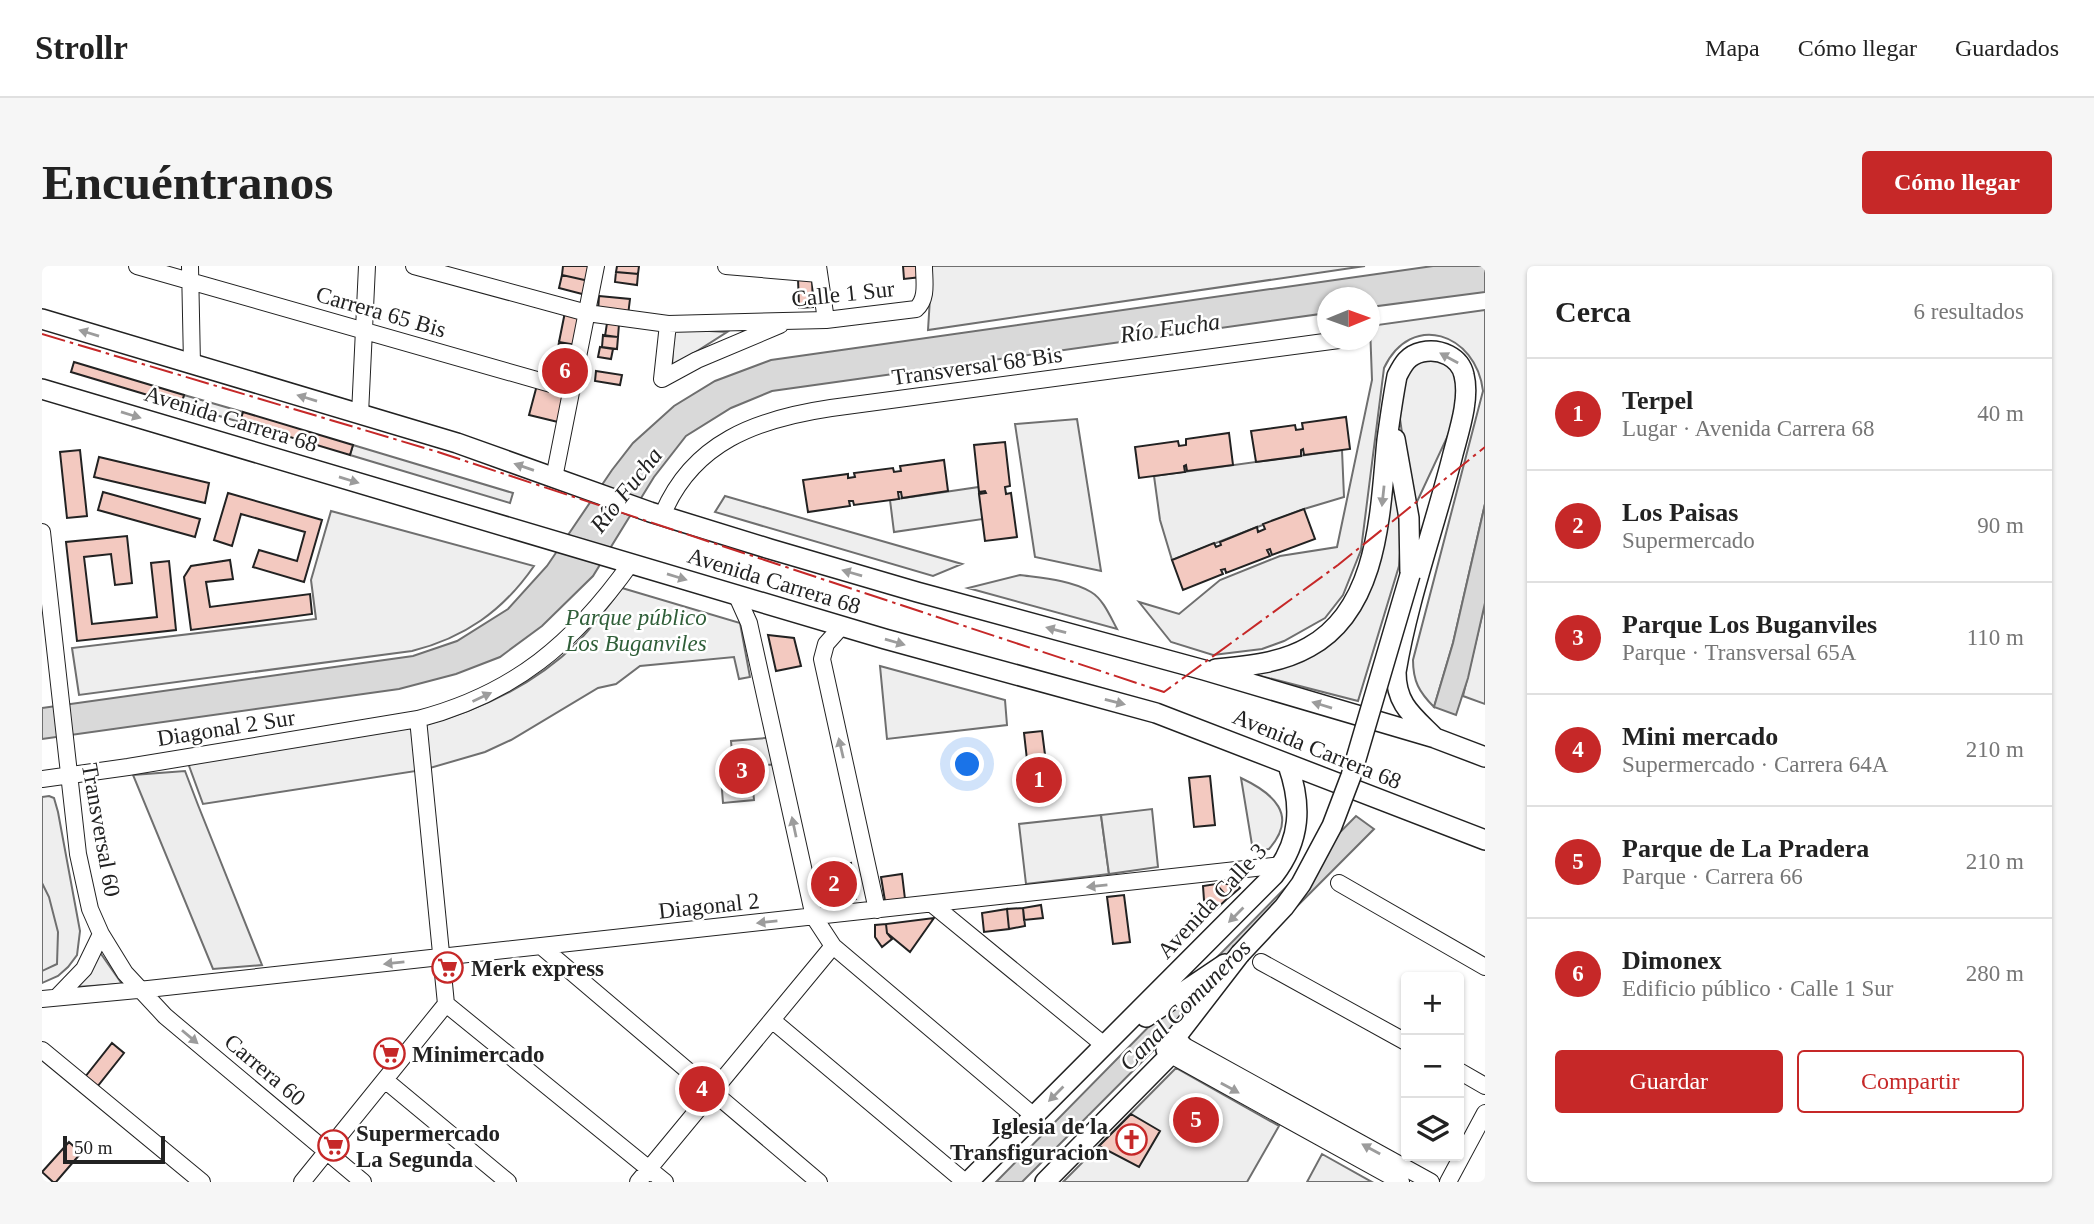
<!DOCTYPE html>
<html lang="es">
<meta charset="utf-8">
<style>
:root{--surface:#fff;--page:#f6f6f6;--text:#222;--muted:#767676;--line:#e0e0e0;--accent:#c62828}
body{margin:0;font-family:Georgia,serif;background:var(--page);color:var(--text)}
.controls{position:absolute;right:21px;bottom:21px;display:grid;overflow:hidden;border-radius:7px;box-shadow:0 2px 5px #0004}
.controls button{width:63px;height:63px;display:grid;place-items:center;padding:0;border:0;border-bottom:2px solid var(--line);background:var(--surface);color:var(--text);font:35px sans-serif}
.compass{position:absolute;left:1275px;top:21px;width:63px;height:63px;border-radius:50%;background:var(--surface);box-shadow:0 2px 5px #0004;rotate:89deg}
.scale{position:absolute;left:21px;bottom:18px;width:102px;box-sizing:border-box;padding-left:7px;border:4px solid #222;border-top:0;font-size:19px;line-height:24px;white-space:nowrap;color:#222;-webkit-text-stroke:5px #fff;paint-order:stroke}
.you{position:absolute;left:926px;top:499px;width:24px;height:24px;margin:-18px;border:5px solid #fff;border-radius:50%;background:#1a73e8;box-shadow:0 0 0 10px #1a73e833}
.badge{display:grid;place-items:center;width:46px;height:46px;border-radius:50%;background:var(--accent);color:#fff;font-size:23px;font-weight:700}
.pin{position:absolute;translate:-50% -50%;border:4px solid #fff;box-shadow:0 2px 7px #0006}
.list{margin:0;padding:0;list-style:none}
h2{display:flex;justify-content:space-between;align-items:center;height:91px;margin:0;padding:0 28px;font-size:30px}
h2 small{font-size:23px;font-weight:400;color:var(--muted)}
.list li{display:grid;grid-template-columns:46px 1fr auto;gap:21px;align-items:center;box-sizing:border-box;height:112px;padding:0 28px;border-top:2px solid var(--line)}
.list b{display:block;font-size:26px;white-space:nowrap}
.list p{margin:0;font-size:23px;white-space:nowrap;color:var(--muted)}
.list em{font-size:23px;font-style:normal;color:var(--muted)}
.actions{display:flex;gap:14px;padding:21px 28px}
.actions a{flex:1;padding:16px 0;border:2px solid var(--accent);border-radius:7px;text-align:center;font-size:24px;color:var(--accent)}
.actions .main{background:var(--accent);color:#fff}
.icon{flex:none;width:38px;height:38px;fill:none;stroke:currentColor;stroke-width:2;stroke-linecap:round;stroke-linejoin:round}
.map{position:relative;flex:none;width:1443px;height:916px;overflow:hidden;border-radius:7px}
header{display:flex;align-items:center;gap:42px;box-sizing:border-box;height:98px;padding:0 35px;background:var(--surface);border-bottom:2px solid var(--line)}
header strong{font-size:33px}
nav{display:flex;gap:38px;margin-inline-start:auto;font-size:24px}
.intro{display:flex;align-items:center;justify-content:space-between;box-sizing:border-box;height:168px;padding:0 42px}
h1{margin:0;font-size:49px}
.button{padding:18px 32px;border-radius:7px;background:var(--accent);color:#fff;font-size:24px;font-weight:700}
main{display:flex;gap:42px;padding:0 42px}
aside{flex:1;background:var(--surface);border-radius:7px;box-shadow:0 2px 5px #0004}
.map>svg:first-child{display:block}
.green{fill:#eee;stroke:#6f6f6f;stroke-width:2}
.parking{fill:#ededed;stroke:#6f6f6f;stroke-width:2}
.water{fill:#d9d9d9;stroke:#6f6f6f;stroke-width:2}
.building{fill:#f3c9c0;stroke:#222;stroke-width:2}
.lines{fill:none;stroke-linecap:round;stroke-linejoin:round}
.minor-casing{stroke:#222;stroke-width:18}
.major-casing{stroke:#222;stroke-width:22}
.minor{stroke:#fff;stroke-width:16}
.major{stroke:#fff;stroke-width:19}
.major-bridge-casing{stroke:#222;stroke-width:22;stroke-linecap:butt}
.major-bridge{stroke:#fff;stroke-width:19}
.power{stroke:#c62828;stroke-width:2;stroke-dasharray:24 5 3.5 5;stroke-linecap:butt}
.oneway{fill:#9c9c9c}
.labels{text-anchor:middle;dominant-baseline:central;stroke-width:5;stroke-linejoin:round;paint-order:stroke}
.street-label{font-size:23px;fill:#222;stroke:#fff}
.park-label{font-size:23px;font-style:italic;fill:#2f5e38;stroke:#fff}
.poi-label{font-size:23px;font-weight:bold;fill:#222;stroke:#fff;text-anchor:start}
.water-label{font-size:24px;font-style:italic;fill:#222;stroke:#fff}
</style>
<header>
<strong>Strollr</strong>
<nav><a>Mapa</a><a>Cómo llegar</a><a>Guardados</a></nav>
</header>
<div class="intro"><h1>Encuéntranos</h1><a class="button">Cómo llegar</a></div>
<main>
<div class="map">
<svg width="1443" height="916" viewBox="0 0 1443 916">
<rect width="100%" height="100%" fill="#fff"/>
<path class="green" d="M890 0H1323L886 64Z
M1443 44V238L1411 377 1392 441C1377 426 1371 415 1371 394L1441 125C1434 67 1369 45 1342 102L1319 284 1301 329 1283 352 1242 375 1220 383 1171 389 1129 376 1097 336 1137 348 1178 314 1238 290 1295 281 1330 114 1328 60Z
M632 63 685 66 630 101Z
M1392 90 1415 107 1416 134 1408 165 1373 240 1370 237 1356 139 1368 99Z
M1035 153 1059 305 993 291 973 158Z
M1352 203 1359 273 1357 300 1316 435 1207 407 1303 358Z
M683 230 920 298 891 310 673 246Z
M289 245 492 300C461 345 422 372 370 385L37 429 30 382 274 353 269 314Z
M978 309C1000 312 1029 314 1049 326 1061 333 1068 350 1075 363L926 322Z
M580 322 698 357 708 411 697 413 692 391 598 400 574 418 556 422 469 474 443 486 388 502 383 459C438 444 493 418 535 377 551 360 566 341 580 322Z
M1443 337V438L1421 430Z
M838 400 963 434 965 459 845 473Z
M371 461 374 505 161 538 146 497Z
M735 471 739 498 709 500 712 534 681 537 679 511 692 510 689 475Z
M1199 512C1231 527 1257 549 1227 583L1211 585Z
M7 530 12 532 16 546 38 665 35 689 26 701 16 710 0 717V531Z
M1059 549 1067 608 984 618 977 558Z
M57 685 80 718 33 721Z
M1134 802 1237 860 1205 916H1021Z
M1280 888 1330 916H1265Z"/>
<path class="parking" d="M142 129 201 146 198 156 139 139Z
M311 179 471 227 468 237 308 189Z
M1300 184 1302 231 1262 243 1130 294 1118 254 1112 210Z
M937 221 941 253 852 266 848 234Z
M143 505 156 539 220 699 171 703 91 509Z
M1110 543 1116 601 1067 608 1059 549Z
M0 617 7 631 16 666 15 698 0 705Z"/>
<path class="water" d="M1391 0H1443V26L1328 41V32H1286L1285 47 730 125 689 142 644 170 612 211 551 310 500 360 458 391 414 408 357 423 0 473V442L371 390 415 375 466 343 505 300 570 204 591 177 632 140 673 115 729 94Z
M1443 238V337L1426 412 1414 449 1392 441 1411 377Z
M1314 550 1332 563 980 916H954Z"/>
<path class="building" d="M521 0H550L547 15 520 9Z
M575 0H597L596 8 574 6Z
M861 0H878L879 11 862 13Z
M574 6 596 8 595 19 573 16Z
M520 9 547 15 544 29 517 22Z
M756 12H770L771 41 757 42Z
M557 30 588 33 586 49 556 46Z
M523 46 539 49 534 79 517 76Z
M565 57 577 58 576 71 563 70Z
M561 69 576 71 575 83 560 81Z
M517 76 534 79 530 94 515 90Z
M558 81 571 83 569 93 556 91Z
M515 90 530 94 527 111 511 107Z
M32 96 142 129 139 139 29 106Z
M554 105 580 109 578 119 553 115Z
M495 119 523 126 516 156 487 149Z
M201 146 311 179 308 189 198 156Z
M1304 151 1308 183 1262 189 1261 183 1259 184V190L1214 196 1209 165 1253 159 1254 164 1261 163 1260 157Z
M1187 167 1191 199 1145 205 1144 199 1142 200 1143 206 1097 212 1093 181 1136 175 1137 180 1144 179V173Z
M963 176 968 220 963 221 964 228 969 227 975 271 943 275 937 228 944 227 943 225 937 226 932 179Z
M38 184 45 250 25 252 18 186Z
M57 191 167 217 163 237 52 211Z
M902 194 906 225 860 232 859 226H856L857 233 812 239 811 235H807L808 240 766 246 761 214 806 208V212L813 211 812 207 851 202 852 206 859 205 858 200Z
M61 226 158 253 153 271 56 244Z
M186 227 280 254 262 316 211 301 217 284 255 295 263 266 199 248 190 280 172 274Z
M1262 243 1273 273 1230 289 1228 283 1225 284 1228 290 1184 307 1183 303 1179 304 1181 308 1141 324 1130 294 1172 277 1174 281 1179 279 1178 276 1215 261 1216 266 1223 263 1221 258Z
M85 270 90 317 73 319 69 288 42 291 50 358 115 351 109 297 127 295 134 364 35 375 24 276Z
M188 294 191 313 164 316 168 341 268 328 270 348 149 364 142 311 149 300Z
M726 369 752 372 759 400 734 405Z
M1000 465 1009 536 990 538 982 467Z
M1168 510 1173 559 1152 561 1147 512Z
M809 597 814 633 803 635 797 599Z
M797 599 803 635 786 637 781 601Z
M860 608 863 633 843 635 839 611Z
M1174 618 1186 632 1172 645 1162 634 1161 620Z
M1174 618H1194L1198 622 1186 632Z
M1082 629 1088 676 1071 678 1065 631Z
M999 639 1001 652 982 654 981 642Z
M981 642 983 660 967 663 965 643Z
M965 643 967 663 942 666 940 647Z
M892 652 868 686 845 667 844 658Z
M844 658 845 667 850 673 840 681 833 671V659Z
M70 777 82 787 55 821 43 811Z
M1089 848 1118 865 1097 901 1057 880Z
M27 876 39 887 14 916H11L0 906Z"/>
<g class="lines">
<defs>
<path id="minor" d="M95 0 530 124
M148 0 150 98
M372 0 545 47 626 58 784 54 874 43C886 33 882 15 882 0
M684 0 777 8
M776 0 784 54
M620 113 655 94 738 59
M620 113 626 58
M318 148 325 0
M512 212 554 0
M620 250C650 176 715 153 789 142L1297 74
M0 266 36 588 48 643 59 668 83 707 123 750 321 916
M694 328 707 357 772 651 791 680 992 850
M800 360 784 378 780 393 835 644
M376 453 404 738 623 916
M0 513 86 501 376 453C472 428 532 377 589 297
M1297 617 1443 701
M890 638 1062 779
M500 681 777 916
M1219 696 1364 776
M16 730 42 703 59 668
M0 733 106 723 1240 599
M730 754 923 916
M1139 778 1389 916
M0 784 160 916
M1129 789 1359 916
M1417 805 1443 820
M343 814 466 916
M260 916 404 738
M596 916 791 680
M1406 916 1443 847"/>
<path id="major" d="M0 53 415 177 608 246 728 283 875 326 1162 404 1393 472 1443 491
M0 123 843 373 1114 447 1443 574
M1353 173 1367 252 1368 309
M1174 403C1206 400 1239 397 1267 381 1338 342 1338 243 1345 174 1348 152 1351 131 1355 110 1361 98 1366 89 1380 86 1398 82 1418 91 1422 109 1428 133 1417 165 1411 188 1393 260 1366 333 1354 406 1354 438 1370 449 1391 470
M1104 751 1183 698
M1124 784 1198 688
M926 916 1232 609C1259 574 1260 539 1246 499
M1003 916 1139 778"/>
</defs>
<use href="#minor" class="minor-casing"/>
<use href="#major" class="major-casing"/>
<use href="#minor" class="minor"/>
<use href="#major" class="major"/>
<defs>
<path id="major-bridge" d="M1198 688 1242 641 1259 618 1290 560 1309 510 1368 309"/>
</defs>
<use href="#major-bridge" class="major-bridge-casing"/>
<use href="#major-bridge" class="major-bridge"/>
<path class="power" d="M0 68 396 186 1122 426 1296 299 1443 181"/>
</g>
<defs><path id="oneway-solid" d="M-6-.8H1V-3.2L6.5 0L1 3.2V.8H-6Z" transform="scale(1.75)"/></defs>
<g class="oneway">
<use href="#oneway-solid" transform="translate(47 67) rotate(-163)"/>
<use href="#oneway-solid" transform="translate(1407 92) rotate(-151)"/>
<use href="#oneway-solid" transform="translate(265 132) rotate(-163)"/>
<use href="#oneway-solid" transform="translate(89 149) rotate(17)"/>
<use href="#oneway-solid" transform="translate(482 201) rotate(-161)"/>
<use href="#oneway-solid" transform="translate(307 214) rotate(17)"/>
<use href="#oneway-solid" transform="translate(1341 230) rotate(96)"/>
<use href="#oneway-solid" transform="translate(810 307) rotate(-164)"/>
<use href="#oneway-solid" transform="translate(635 311) rotate(17)"/>
<use href="#oneway-solid" transform="translate(1014 364) rotate(-165)"/>
<use href="#oneway-solid" transform="translate(853 376) rotate(16)"/>
<use href="#oneway-solid" transform="translate(440 431) rotate(-25)"/>
<use href="#oneway-solid" transform="translate(1073 436) rotate(14)"/>
<use href="#oneway-solid" transform="translate(1280 439) rotate(-163)"/>
<use href="#oneway-solid" transform="translate(799 482) rotate(-103)"/>
<use href="#oneway-solid" transform="translate(752 561) rotate(-102)"/>
<use href="#oneway-solid" transform="translate(1055 620) rotate(174)"/>
<use href="#oneway-solid" transform="translate(1194 649) rotate(135)"/>
<use href="#oneway-solid" transform="translate(725 656) rotate(174)"/>
<use href="#oneway-solid" transform="translate(352 697) rotate(174)"/>
<use href="#oneway-solid" transform="translate(148 771) rotate(40)"/>
<use href="#oneway-solid" transform="translate(1188 822) rotate(29)"/>
<use href="#oneway-solid" transform="translate(1014 828) rotate(135)"/>
<use href="#oneway-solid" transform="translate(1329 883) rotate(-151)"/>
</g>
<defs>
<symbol id="supermarket-ring" viewBox="-11 -11 22 22"><circle r="9.5" fill="#fff" stroke="#c62828" stroke-width="1.5"/><path d="M-6-5.5h2.5l.6 2H6L4.5 2H-2.5L-4.4-4H-6ZM-1.5 3.2a1.3 1.3 0 1 0 .1 0ZM3 3.2a1.3 1.3 0 1 0 .1 0Z" fill="#c62828"/></symbol>
<symbol id="church-ring" viewBox="-11 -11 22 22"><circle r="9.5" fill="#fff" stroke="#c62828" stroke-width="1.5"/><path d="M-1.2-6h2.4v3.5h3.3v2.4h-3.3V6h-2.4V-.1h-3.3v-2.4h3.3Z" fill="#c62828"/></symbol>
</defs>
<g fill-rule="evenodd">
<use href="#supermarket-ring" x="388" y="684" width="35" height="35"/>
<use href="#supermarket-ring" x="330" y="770" width="35" height="35"/>
<use href="#church-ring" x="1072" y="856" width="35" height="35"/>
<use href="#supermarket-ring" x="274" y="862" width="35" height="35"/>
</g>
<g class="labels">
<g class="street-label">
<text transform="translate(801 28) rotate(-6)">Calle 1 Sur</text>
<text transform="translate(339 46) rotate(16)">Carrera 65 Bis</text>
<text transform="translate(935 100) rotate(-8)">Transversal 68 Bis</text>
<text transform="translate(189 153) rotate(17)">Avenida Carrera 68</text>
<text transform="translate(732 315) rotate(17)">Avenida Carrera 68</text>
<text transform="translate(184 462) rotate(-9)">Diagonal 2 Sur</text>
<text transform="translate(1275 483) rotate(22)">Avenida Carrera 68</text>
<text transform="translate(59 564) rotate(80)">Transversal 60</text>
<text transform="translate(1170 635) rotate(-47)">Avenida Calle 3</text>
<text transform="translate(667 640) rotate(-6)">Diagonal 2</text>
<text transform="translate(223 804) rotate(40)">Carrera 60</text>
</g>
<g class="park-label">
<text x="594" y="351">Parque público<tspan x="594" dy="26">Los Buganviles</tspan></text>
</g>
<g class="poi-label">
<text x="429" y="702">Merk express</text>
<text x="370" y="788">Minimercado</text>
<text x="1066" y="860" text-anchor="end">Iglesia de la<tspan x="1066" dy="26">Transfiguracion</tspan></text>
<text x="314" y="867">Supermercado<tspan x="314" dy="26">La Segunda</tspan></text>
</g>
<g class="water-label">
<text transform="translate(1128 62) rotate(-8)">Río Fucha</text>
<text transform="translate(584 224) rotate(-52)">Río Fucha</text>
<text transform="translate(1143 739) rotate(-45)">Canal Comuneros</text>
</g>
</g>
</svg>
<div class="controls">
<button>+</button>
<button>−</button>
<button><svg class="icon" aria-label="layers" viewBox="0 0 24 24"><path d="M12 4l9 5-9 5-9-5zM3 14l9 5 9-5"/></svg></button>
</div>
<svg class="compass" viewBox="-18 -18 36 36"><path d="M0-13l5 13h-10z" fill="#e53935"/><path d="M0 13l5-13h-10z" fill="#767676"/></svg>
<div class="scale">50 m</div>
<div class="you"></div>
<div class="pin badge" style="left:997px;top:514px">1</div>
<div class="pin badge" style="left:792px;top:618px">2</div>
<div class="pin badge" style="left:700px;top:505px">3</div>
<div class="pin badge" style="left:660px;top:823px">4</div>
<div class="pin badge" style="left:1154px;top:854px">5</div>
<div class="pin badge" style="left:523px;top:105px">6</div>
</div>
<aside>
<h2>Cerca<small>6 resultados</small></h2>
<ul class="list">
<li><span class="badge">1</span><div><b>Terpel</b><p>Lugar · Avenida Carrera 68</p></div><em>40 m</em></li>
<li><span class="badge">2</span><div><b>Los Paisas</b><p>Supermercado</p></div><em>90 m</em></li>
<li><span class="badge">3</span><div><b>Parque Los Buganviles</b><p>Parque · Transversal 65A</p></div><em>110 m</em></li>
<li><span class="badge">4</span><div><b>Mini mercado</b><p>Supermercado · Carrera 64A</p></div><em>210 m</em></li>
<li><span class="badge">5</span><div><b>Parque de La Pradera</b><p>Parque · Carrera 66</p></div><em>210 m</em></li>
<li><span class="badge">6</span><div><b>Dimonex</b><p>Edificio público · Calle 1 Sur</p></div><em>280 m</em></li>
</ul>
<div class="actions"><a class="main">Guardar</a><a>Compartir</a></div>
</aside>
</main>
